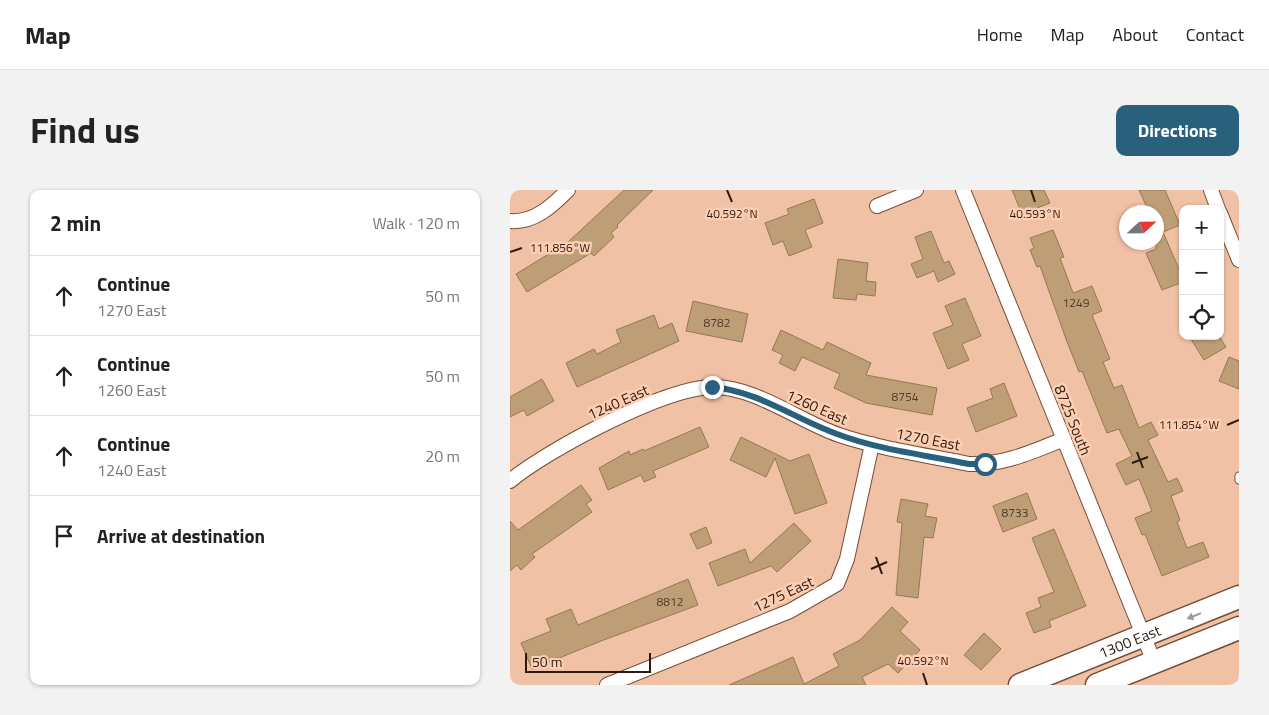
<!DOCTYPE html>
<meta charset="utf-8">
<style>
:root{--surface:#fff;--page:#f2f2f2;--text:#222;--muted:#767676;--line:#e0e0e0;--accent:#29607b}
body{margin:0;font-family:"Titillium Web",sans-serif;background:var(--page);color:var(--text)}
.controls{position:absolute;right:15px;top:15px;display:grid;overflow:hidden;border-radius:10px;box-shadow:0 1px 4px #0004}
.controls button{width:45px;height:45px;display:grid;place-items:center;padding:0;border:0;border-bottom:1px solid var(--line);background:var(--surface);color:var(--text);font:25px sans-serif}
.compass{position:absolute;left:609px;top:15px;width:45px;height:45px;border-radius:50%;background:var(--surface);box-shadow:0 1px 4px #0004;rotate:68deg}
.scale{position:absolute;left:15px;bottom:12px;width:126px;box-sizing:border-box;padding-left:5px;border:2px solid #2b1a10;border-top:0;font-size:14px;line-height:18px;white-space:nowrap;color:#2b1a10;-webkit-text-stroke:4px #fdceb2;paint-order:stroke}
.stop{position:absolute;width:15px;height:15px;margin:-11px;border:4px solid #29607b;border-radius:50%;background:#fff}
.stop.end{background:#29607b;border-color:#fff;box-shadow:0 1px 5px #0008}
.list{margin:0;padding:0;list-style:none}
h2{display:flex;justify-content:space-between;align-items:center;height:65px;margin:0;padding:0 20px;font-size:21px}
h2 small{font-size:16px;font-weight:400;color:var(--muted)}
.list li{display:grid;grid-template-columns:32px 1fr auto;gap:15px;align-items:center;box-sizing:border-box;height:80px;padding:0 20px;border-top:1px solid var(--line)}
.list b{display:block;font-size:19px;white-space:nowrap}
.list p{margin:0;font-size:16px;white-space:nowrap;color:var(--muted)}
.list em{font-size:16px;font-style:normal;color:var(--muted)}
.icon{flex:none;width:28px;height:28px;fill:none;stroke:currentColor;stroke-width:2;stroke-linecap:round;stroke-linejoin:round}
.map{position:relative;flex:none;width:729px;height:495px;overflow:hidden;border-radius:10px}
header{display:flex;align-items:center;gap:30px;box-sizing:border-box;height:70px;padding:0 25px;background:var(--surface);border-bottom:1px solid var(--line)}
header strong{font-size:24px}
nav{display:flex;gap:28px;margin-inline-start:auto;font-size:18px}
.intro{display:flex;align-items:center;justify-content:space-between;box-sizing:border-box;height:120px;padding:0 30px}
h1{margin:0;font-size:35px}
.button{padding:12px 22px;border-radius:10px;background:var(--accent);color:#fff;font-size:18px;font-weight:700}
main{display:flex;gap:30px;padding:0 30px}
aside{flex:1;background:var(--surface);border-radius:10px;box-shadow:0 1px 4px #0004}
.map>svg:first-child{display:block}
.building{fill:#be9e77;stroke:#977852}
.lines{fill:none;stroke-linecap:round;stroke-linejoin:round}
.service-casing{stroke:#754d35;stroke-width:9}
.minor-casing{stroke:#754d35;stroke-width:16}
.primary-casing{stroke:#754d35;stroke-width:25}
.service{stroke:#fff;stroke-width:7}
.minor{stroke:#fff;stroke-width:14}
.primary{stroke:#fff;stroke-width:22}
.oneway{fill:#a09893}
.route{stroke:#29607b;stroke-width:6}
.ticks{fill:none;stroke:#2b1a10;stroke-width:2}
.labels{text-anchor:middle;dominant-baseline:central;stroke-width:5;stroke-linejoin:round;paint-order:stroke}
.number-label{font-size:12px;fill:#503b2a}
.street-label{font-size:15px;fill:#2b1a10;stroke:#fdceb2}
.ticks-label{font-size:12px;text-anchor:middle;fill:#2b1a10;stroke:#fdceb2;stroke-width:5;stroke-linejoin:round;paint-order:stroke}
</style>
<header>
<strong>Map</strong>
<nav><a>Home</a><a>Map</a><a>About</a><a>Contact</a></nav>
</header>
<div class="intro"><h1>Find us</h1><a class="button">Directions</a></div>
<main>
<aside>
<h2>2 min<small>Walk · 120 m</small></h2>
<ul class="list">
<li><svg class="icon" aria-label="ahead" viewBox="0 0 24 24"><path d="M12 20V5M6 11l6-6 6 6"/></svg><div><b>Continue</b><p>1270 East</p></div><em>50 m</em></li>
<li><svg class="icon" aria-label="ahead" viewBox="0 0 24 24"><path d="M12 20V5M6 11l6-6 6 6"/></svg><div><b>Continue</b><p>1260 East</p></div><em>50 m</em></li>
<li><svg class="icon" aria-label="ahead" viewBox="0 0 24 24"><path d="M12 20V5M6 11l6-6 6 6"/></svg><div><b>Continue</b><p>1240 East</p></div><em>20 m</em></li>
<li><svg class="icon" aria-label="arrive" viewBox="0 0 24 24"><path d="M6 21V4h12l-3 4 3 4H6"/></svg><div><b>Arrive at destination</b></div></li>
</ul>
</aside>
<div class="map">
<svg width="729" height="495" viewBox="0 0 729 495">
<rect width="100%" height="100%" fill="#f0c1a5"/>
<path class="building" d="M114 0H143L107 35 108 37 101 43 104 47 84 66 81 63 17 102 6 84 58 52Z
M502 0H534L540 13 512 24Z
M629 0H655L670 35 653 42 669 79 673 77V92L652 100 636 63 646 59V22H639Z
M304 9 313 33 295 40 302 57 279 66 273 51 263 55 255 33 279 24 277 19Z
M543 40 554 67 550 68 563 103 582 96 592 121 582 125 600 169 593 172 604 198 612 195 629 238 641 232 648 245 638 250 658 292 667 288 673 301 661 306 670 330 667 332 677 358 693 352 699 367 652 386 635 344 632 345 625 328 642 321 629 289 616 295 606 274 622 266 609 239 597 243 572 181 569 182 556 149 530 76 527 77 520 60 524 58 520 48Z
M421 41 434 73 439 71 445 84 428 92 424 81 407 88 401 74 413 69 405 47Z
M328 69 358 73 356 91 366 92 365 106 347 104 346 110 323 108Z
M455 108 471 146 452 154 459 170 438 179 423 143 443 135 435 116Z
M183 111 238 124 232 152 176 141Z
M144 125 149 139 162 133 169 151 67 197 56 173 84 159 87 164 111 152 106 140Z
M271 140 313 160 317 152 361 173 356 185 427 198 422 225 356 213 324 198 330 184 292 167 285 181 269 173 273 165 262 160Z
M679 146H709L716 157 694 170Z
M719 167 729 171V199L709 191Z
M32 189 44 211 17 226 14 220 0 227V207Z
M494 193 507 226 466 242 457 218 483 208 480 199Z
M190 237 199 257 143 281 146 287 134 292 131 285 98 300 89 278 119 261 120 265 133 259 134 261Z
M231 247 280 271 299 264 317 313 285 324 265 268 256 287 220 270Z
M71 295 82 310 76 314 82 322 22 364 25 367 11 380 7 375 0 381V331L8 340Z
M517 303 527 329 493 342 483 316Z
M391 309 418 314 415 326 427 328 423 348 414 347 408 408 386 405 392 333 387 332Z
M284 333 301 351 267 382 261 376 208 396 199 373 235 359 240 373Z
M196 337 202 353 187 359 180 344Z
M544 339 576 416 539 431 541 437 524 443 516 423 531 417 528 408 544 402 522 348Z
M178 389 188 415 91 451 22 479 11 453 41 441 36 429 61 419 68 435Z
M382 417 398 432 390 441 410 460 388 483 378 474 352 487 356 495H219L283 467 294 494 329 476 323 464 350 450Z
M474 443 491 459 471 480 454 465Z"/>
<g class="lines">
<defs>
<path id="service" d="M729 286V290"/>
<path id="minor" d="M453 0 644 472
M701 0 708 19
M367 16 406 0
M710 23 729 70
M0 31C24 33 42 16 58 0
M0 291C37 260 154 198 202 197 244 196 289 231 329 245 371 259 416 265 459 274 494 275 522 262 554 249
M97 495 280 421 327 394 337 369 362 254"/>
<g id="primary">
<path id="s1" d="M510 495 729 407"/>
<path d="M587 495 729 438"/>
</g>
</defs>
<use href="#service" class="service-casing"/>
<use href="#minor" class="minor-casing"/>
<use href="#primary" class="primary-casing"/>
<use href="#service" class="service"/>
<use href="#minor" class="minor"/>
<use href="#primary" class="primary"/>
</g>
<defs><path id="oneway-solid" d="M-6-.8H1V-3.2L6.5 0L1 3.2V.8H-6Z" transform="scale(1.25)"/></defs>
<use class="oneway" href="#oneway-solid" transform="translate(684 426) rotate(158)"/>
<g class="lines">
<path class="route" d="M202 197C248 201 285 229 327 244 369 260 416 265 459 274H475"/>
</g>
<path class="ticks" d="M217 0 222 12M521 0 525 12M0 62 12 58M717 235 729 230M627 262 633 278M622 273 638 267M366 367 372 384M361 379 377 372M413 483 417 495"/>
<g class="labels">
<g class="number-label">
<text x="566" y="112">1249</text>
<text x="207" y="132">8782</text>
<text x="395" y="206">8754</text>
<text x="505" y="322">8733</text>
<text x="160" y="411">8812</text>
</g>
<g class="street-label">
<text transform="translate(108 212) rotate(-24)">1240 East</text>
<text transform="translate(307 217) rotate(24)">1260 East</text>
<text transform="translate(563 230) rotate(68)">8725 South</text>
<text transform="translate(418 249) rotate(11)">1270 East</text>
<text transform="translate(273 404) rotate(-25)">1275 East</text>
<text stroke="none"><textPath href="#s1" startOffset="118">1300 East</textPath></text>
</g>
</g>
<g class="ticks-label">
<text x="222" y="28">40.592°N</text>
<text x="525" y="28">40.593°N</text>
<text x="50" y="62">111.856°W</text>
<text x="679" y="239">111.854°W</text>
<text x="413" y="475">40.592°N</text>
</g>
</svg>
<div class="controls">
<button>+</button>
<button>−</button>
<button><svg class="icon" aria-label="locate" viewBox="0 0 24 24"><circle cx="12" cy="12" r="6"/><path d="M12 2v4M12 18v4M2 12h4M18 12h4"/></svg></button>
</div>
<svg class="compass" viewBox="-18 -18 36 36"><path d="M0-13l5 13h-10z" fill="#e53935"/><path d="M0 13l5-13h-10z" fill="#767676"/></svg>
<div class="scale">50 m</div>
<div class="stop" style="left:475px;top:274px"></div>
<div class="stop end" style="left:202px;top:197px"></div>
</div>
</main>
